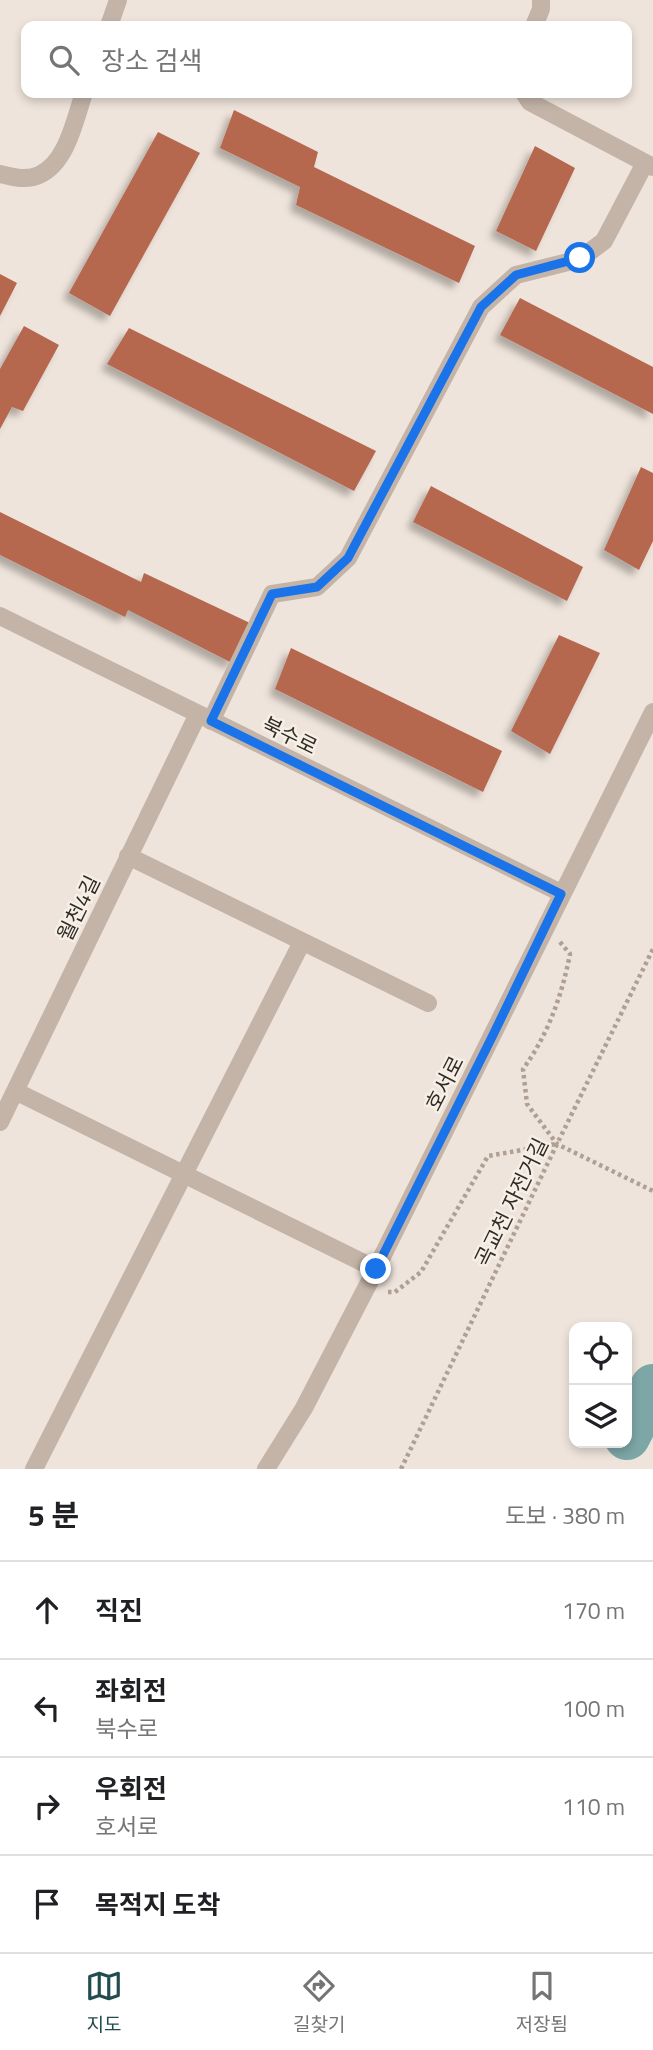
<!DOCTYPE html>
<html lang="ko">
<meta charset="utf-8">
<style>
:root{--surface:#fff;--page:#f6f6f6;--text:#202124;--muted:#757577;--line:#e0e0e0;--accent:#224c4e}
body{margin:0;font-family:"Titillium Web","Noto Sans KR",sans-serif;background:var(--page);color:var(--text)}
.controls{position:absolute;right:21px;bottom:21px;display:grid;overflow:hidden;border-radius:14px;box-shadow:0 4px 10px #0003}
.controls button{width:63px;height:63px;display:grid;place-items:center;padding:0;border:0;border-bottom:2px solid var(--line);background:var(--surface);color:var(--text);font:35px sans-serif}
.stop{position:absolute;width:21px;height:21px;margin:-16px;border:5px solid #1a73e8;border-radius:50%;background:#fff}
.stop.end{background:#1a73e8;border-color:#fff;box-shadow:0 2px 7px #0008}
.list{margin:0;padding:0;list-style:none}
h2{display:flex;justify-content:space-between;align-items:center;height:91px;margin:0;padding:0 28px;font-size:30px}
h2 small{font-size:23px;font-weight:400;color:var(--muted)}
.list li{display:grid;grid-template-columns:46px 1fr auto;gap:21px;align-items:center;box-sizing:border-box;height:98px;padding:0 28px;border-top:2px solid var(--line)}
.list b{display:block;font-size:26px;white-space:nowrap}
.list p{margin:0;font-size:23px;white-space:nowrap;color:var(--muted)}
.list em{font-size:23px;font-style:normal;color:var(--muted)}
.icon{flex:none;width:38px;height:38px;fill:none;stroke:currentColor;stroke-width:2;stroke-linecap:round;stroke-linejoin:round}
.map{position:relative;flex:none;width:653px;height:1469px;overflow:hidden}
.search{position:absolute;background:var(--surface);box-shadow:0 4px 10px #0003;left:21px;right:21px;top:21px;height:77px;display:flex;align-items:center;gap:18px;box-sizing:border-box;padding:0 24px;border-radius:14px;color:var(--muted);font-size:26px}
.sheet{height:483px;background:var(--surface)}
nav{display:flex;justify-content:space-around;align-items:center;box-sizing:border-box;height:98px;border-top:2px solid var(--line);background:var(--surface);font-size:19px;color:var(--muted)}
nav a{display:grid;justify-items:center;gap:4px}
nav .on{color:var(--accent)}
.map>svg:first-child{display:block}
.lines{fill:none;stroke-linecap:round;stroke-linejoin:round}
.river{stroke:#7da6a7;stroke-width:46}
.building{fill:#b66750;filter:url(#shadow)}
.path{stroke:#b09f93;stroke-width:4.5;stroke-dasharray:3.5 3.5;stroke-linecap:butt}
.minor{stroke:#c4b4a8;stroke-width:18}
.route{stroke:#1a73e8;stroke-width:9}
.labels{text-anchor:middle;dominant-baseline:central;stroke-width:5;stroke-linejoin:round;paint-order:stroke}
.street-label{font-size:21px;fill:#322b27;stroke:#f6efe6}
</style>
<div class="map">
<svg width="653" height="1469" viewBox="0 0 653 1469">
<defs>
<filter id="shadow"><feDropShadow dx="-6" dy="6" stdDeviation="3.5" flood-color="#0004"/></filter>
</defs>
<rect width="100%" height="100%" fill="#eee4db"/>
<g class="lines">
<path class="river" d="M627 1437 653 1387"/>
</g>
<path class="building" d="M234 110 318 152 314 167 475 246 459 283 296 205 300 187 220 148Z
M158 132 200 153 110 316 69 293Z
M535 146 575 168 536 251 496 231Z
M0 274 17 283 0 316Z
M520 298 653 367V414L500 335Z
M24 326 59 345 23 411 12 407 0 429V369Z
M129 328 376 451 354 491 107 364Z
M641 467 653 473V541L639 570 604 550Z
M431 486 583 567 567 601 413 522Z
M0 512 141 582 144 573 250 623 232 663 128 610 125 617 0 555Z
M559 635 600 653 550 754 511 731Z
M291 648 502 751 483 792 275 689Z"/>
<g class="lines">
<path class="path" d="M560 942 570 954C562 995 548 1035 523 1069L527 1104 557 1144 653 1191
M388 1292H395L421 1272 488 1156 556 1144
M401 1469 557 1144 653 949"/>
<path class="minor" d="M109 26 118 0
M534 26 541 9V0
M524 93 530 102 653 167
M0 174C12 177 27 181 39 175 67 163 75 119 84 93
M0 616 561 893
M211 721 272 594 317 587 348 558 481 307 516 275 580 259 604 241 645 163
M128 856 428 1003
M15 1091 376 1269
M0 1122 198 714
M34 1469 302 942
M266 1469 304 1408 376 1269 653 712"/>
</g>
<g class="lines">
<path class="route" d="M376 1269 493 1035 561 894 211 721 272 594 317 587 348 558 481 307 516 275 580 258"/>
</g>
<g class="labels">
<g class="street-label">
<text transform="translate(290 735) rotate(26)">북수로</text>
<text transform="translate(78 908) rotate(-64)">월천4길</text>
<text transform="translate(444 1083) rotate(-63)">호서로</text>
<text transform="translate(511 1202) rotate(-64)">곡교천 자전거길</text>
</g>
</g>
</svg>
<div class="controls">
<button><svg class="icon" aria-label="locate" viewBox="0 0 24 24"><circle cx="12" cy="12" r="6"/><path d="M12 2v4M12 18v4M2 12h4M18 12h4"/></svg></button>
<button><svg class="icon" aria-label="layers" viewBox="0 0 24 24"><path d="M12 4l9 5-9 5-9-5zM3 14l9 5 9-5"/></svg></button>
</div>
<div class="stop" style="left:580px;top:258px"></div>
<div class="stop end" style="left:376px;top:1269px"></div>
<div class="search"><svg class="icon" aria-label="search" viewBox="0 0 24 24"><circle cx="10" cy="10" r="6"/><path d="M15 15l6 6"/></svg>장소 검색</div>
</div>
<section class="sheet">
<h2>5 분<small>도보 · 380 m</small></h2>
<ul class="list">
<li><svg class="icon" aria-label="ahead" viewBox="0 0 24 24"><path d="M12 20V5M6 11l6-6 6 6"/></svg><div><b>직진</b></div><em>170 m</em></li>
<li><svg class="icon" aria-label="left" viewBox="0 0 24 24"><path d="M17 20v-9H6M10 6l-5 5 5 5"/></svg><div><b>좌회전</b><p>북수로</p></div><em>100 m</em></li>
<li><svg class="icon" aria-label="right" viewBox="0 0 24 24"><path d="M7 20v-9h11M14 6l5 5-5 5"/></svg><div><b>우회전</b><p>호서로</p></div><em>110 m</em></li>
<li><svg class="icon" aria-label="arrive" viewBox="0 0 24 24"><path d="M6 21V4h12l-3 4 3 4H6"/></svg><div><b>목적지 도착</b></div></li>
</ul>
</section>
<nav>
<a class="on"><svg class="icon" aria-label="map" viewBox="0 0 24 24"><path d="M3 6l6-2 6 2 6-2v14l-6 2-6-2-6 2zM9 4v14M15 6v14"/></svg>지도</a>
<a><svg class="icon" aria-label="directions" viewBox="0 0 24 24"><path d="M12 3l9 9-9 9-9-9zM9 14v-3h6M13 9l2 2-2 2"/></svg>길찾기</a>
<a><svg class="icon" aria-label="saved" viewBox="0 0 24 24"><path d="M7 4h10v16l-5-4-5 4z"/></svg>저장됨</a>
</nav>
